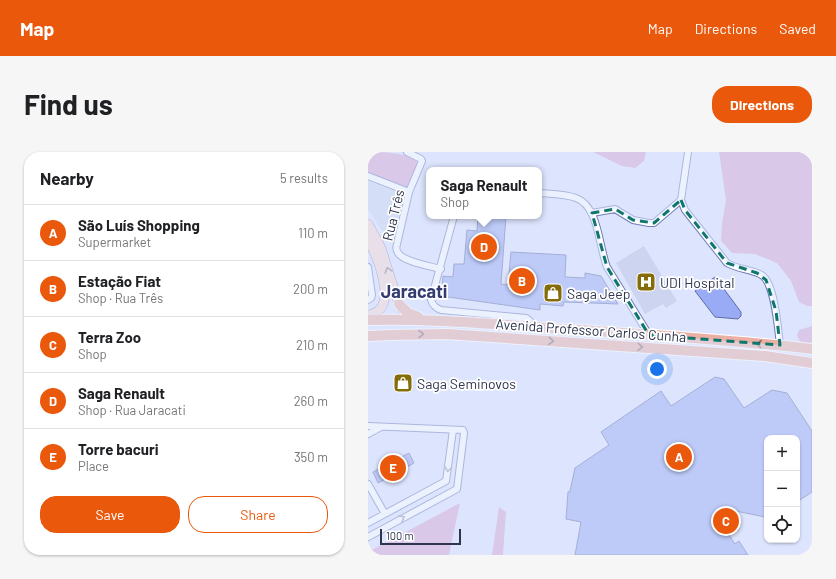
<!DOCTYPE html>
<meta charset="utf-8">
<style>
:root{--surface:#fff;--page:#f6f6f6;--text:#202124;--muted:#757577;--line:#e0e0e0;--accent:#ea580c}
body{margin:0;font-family:Barlow,sans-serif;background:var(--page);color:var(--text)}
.controls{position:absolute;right:12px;bottom:12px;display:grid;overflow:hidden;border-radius:8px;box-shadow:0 1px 3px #0004}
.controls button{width:36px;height:36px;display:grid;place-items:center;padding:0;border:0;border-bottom:1px solid var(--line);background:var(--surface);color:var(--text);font:20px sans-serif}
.scale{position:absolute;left:12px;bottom:10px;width:81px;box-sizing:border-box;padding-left:4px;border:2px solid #2e354d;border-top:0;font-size:11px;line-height:14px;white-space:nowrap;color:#2e354d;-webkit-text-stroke:3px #fff;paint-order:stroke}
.you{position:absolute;left:289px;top:217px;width:14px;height:14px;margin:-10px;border:3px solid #fff;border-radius:50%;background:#1a73e8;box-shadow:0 0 0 6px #1a73e833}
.badge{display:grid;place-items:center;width:26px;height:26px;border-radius:50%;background:var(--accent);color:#fff;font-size:13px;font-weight:700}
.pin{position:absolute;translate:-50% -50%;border:2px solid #fff;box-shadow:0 1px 4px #0006}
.popup{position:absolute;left:58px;top:15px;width:116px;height:52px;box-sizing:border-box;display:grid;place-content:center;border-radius:8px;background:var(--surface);filter:drop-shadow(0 1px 3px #0005);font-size:13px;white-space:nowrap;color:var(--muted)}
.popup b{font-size:15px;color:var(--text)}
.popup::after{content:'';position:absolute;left:50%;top:100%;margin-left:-8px;border:8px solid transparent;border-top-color:var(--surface)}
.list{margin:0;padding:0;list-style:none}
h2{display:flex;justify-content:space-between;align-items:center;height:52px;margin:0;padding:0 16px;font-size:17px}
h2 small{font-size:13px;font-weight:400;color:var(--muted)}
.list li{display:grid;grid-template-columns:26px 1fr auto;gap:12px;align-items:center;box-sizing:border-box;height:56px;padding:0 16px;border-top:1px solid var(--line)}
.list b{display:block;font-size:15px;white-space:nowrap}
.list p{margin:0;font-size:13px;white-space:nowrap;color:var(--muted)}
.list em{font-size:13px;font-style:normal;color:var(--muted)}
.actions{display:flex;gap:8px;padding:12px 16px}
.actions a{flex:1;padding:9px 0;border:1px solid var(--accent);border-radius:16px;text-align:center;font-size:14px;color:var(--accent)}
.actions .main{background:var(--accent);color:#fff}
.icon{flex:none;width:22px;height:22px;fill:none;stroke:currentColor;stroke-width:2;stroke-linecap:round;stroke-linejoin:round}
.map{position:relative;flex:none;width:444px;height:403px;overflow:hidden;border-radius:16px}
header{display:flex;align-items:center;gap:24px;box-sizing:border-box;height:56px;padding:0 20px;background:var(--accent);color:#fff}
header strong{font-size:19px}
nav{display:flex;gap:22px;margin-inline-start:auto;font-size:14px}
.intro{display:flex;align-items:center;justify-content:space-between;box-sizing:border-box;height:96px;padding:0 24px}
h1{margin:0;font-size:28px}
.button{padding:10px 18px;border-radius:16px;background:var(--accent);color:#fff;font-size:14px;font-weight:700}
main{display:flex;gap:24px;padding:0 24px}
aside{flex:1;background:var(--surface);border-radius:16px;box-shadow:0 1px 3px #0004}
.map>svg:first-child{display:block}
.built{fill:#ccd4f0}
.green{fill:#d8a5ce}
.building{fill:#99abf4;stroke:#5f6ca3}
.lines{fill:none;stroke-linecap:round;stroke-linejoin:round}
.minor-casing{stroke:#707db6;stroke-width:8}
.secondary-casing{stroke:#707db6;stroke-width:10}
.primary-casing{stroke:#fff;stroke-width:12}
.minor{stroke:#fff;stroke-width:6}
.secondary{stroke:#f5d7d1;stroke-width:9}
.primary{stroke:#ebafa3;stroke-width:10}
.oneway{stroke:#887e88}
.oneway2{stroke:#7a666f}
.oneway3{stroke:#969aa6}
.marked{fill:none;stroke:#0f766e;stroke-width:3;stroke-dasharray:8 5;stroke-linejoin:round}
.labels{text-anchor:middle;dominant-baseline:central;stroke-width:3.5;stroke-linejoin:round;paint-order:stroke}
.street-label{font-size:14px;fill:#2e354d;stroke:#fff}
.poi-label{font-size:14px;fill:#2e354d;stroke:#fff;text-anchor:start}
.district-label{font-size:18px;font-weight:bold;fill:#323c6f;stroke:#fff}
</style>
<header>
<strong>Map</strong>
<nav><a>Map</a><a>Directions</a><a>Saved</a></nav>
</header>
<div class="intro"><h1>Find us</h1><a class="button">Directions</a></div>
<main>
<aside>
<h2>Nearby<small>5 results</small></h2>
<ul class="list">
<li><span class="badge">A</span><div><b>São Luís Shopping</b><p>Supermarket</p></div><em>110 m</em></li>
<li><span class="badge">B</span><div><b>Estação Fiat</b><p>Shop · Rua Três</p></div><em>200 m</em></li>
<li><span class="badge">C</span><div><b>Terra Zoo</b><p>Shop</p></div><em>210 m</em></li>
<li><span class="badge">D</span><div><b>Saga Renault</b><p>Shop · Rua Jaracati</p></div><em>260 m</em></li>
<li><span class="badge">E</span><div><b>Torre bacuri</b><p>Place</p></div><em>350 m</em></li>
</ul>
<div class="actions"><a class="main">Save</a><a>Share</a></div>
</aside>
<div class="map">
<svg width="444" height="403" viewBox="0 0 444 403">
<rect width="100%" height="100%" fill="#dde5fe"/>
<path class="built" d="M0 29 36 43 23 92 0 57Z
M276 94 309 149 298 156 295 152 277 162 248 111Z"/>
<path class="green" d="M0 0C10 0 46 0 49 11 50 16 42 30 40 34L37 36 0 21Z
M225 0H278L276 9 267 16 254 14Z
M351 0H444V154H439L431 150 423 129 409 111 387 102 364 101 353 89 354 71 358 48Z
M444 174V192C436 191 431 192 429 183L431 178Z
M92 351 81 403H0V400Z
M131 355 138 360 135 403H124Z"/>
<path class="building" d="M110 64H138L133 132 140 133 143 100 198 103 197 125 217 126V121L233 124 250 152 196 150 195 154 172 152V158L73 144 75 124 85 125 86 112H96L99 78 109 79Z
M347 125 373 160V164L370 167 347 165 327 139Z
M347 225 356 227 376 256 404 238 419 241 444 279V340L429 350V286H399V363L397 365 358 357 371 377 361 383 367 392 371 389 380 403H207L213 370 198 367 200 340 202 339 207 316 241 293 233 280 293 239 303 254Z
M41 301 46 311 10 331 5 320Z"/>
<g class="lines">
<defs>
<path id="minor" d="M39 0 53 7 54 9 41 40 29 92C28 95 28 98 30 101 36 110 62 114 73 117
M320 0 313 48 317 58 359 111C370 118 386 117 395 124 407 134 410 177 412 193
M0 24 41 40
M171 41C183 42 197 42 208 46 231 54 231 96 239 115L281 183
M224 61 247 57 265 68 281 71H286L313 48
M86 64 63 148C65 154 68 156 73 158L158 166 162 169 163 174
M0 115 4 143 3 146 0 148
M0 274 95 278 96 281 89 337 0 385
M0 282 13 275
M0 332 17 362
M0 371 78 329 85 278"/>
<path id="secondary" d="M0 72 13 96 28 144 34 157
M0 87C9 104 33 159 0 163"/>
<path id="primary" d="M31 152 40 161 50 165
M0 168C71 166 141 174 212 178 289 183 367 188 444 197
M0 184 23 183 79 182 397 204 444 211"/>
</defs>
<use href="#minor" class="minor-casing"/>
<use href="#secondary" class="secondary-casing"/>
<use href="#primary" class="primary-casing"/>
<use href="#minor" class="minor"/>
<use href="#secondary" class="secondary"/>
<use href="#primary" class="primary"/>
</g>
<defs><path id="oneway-chevron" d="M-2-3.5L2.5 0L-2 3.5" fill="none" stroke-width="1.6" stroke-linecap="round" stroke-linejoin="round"/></defs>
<use class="oneway" href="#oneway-chevron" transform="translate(20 118) rotate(-106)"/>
<g class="oneway2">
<use href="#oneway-chevron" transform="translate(53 182) rotate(-1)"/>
<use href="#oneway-chevron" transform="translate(183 189) rotate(4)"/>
<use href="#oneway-chevron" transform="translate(391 192) rotate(-176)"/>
<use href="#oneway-chevron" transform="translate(272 195) rotate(4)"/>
</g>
<g class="oneway3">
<use href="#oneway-chevron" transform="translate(80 317) rotate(98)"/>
<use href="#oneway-chevron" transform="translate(34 366) rotate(-28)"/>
</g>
<path d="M0 0H444V403H0ZM313 48 317 58 359 111 389 121 398 128 408 159 412 193 281 183 239 115 224 61 247 57 265 68 286 71Z" fill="#dde5fe" fill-opacity=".55" fill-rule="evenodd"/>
<path class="marked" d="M313 48 317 58 359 111 389 121 398 128 408 159 412 193 281 183 239 115 224 61 247 57 265 68 286 71Z"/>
<defs>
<symbol id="hospital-square" viewBox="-11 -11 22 22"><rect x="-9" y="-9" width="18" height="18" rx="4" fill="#846c08" stroke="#fff"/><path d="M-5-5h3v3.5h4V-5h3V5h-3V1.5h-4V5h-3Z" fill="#fff"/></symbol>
<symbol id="shop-square" viewBox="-11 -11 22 22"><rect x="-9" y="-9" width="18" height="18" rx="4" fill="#846c08" stroke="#fff"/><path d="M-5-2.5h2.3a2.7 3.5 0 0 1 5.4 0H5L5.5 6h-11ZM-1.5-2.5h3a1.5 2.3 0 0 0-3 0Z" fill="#fff"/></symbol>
</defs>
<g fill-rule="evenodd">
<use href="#hospital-square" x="267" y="119" width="22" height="22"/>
<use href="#shop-square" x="174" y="130" width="22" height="22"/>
<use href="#shop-square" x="24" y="220" width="22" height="22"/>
</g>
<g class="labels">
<g class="street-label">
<text transform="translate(25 63) rotate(-76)">Rua Três</text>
<text transform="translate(223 178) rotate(4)">Avenida Professor Carlos Cunha</text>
</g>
<g class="poi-label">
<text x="292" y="130">UDI Hospital</text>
<text x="199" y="141">Saga Jeep</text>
<text x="49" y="231">Saga Seminovos</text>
</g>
<g class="district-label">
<text x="46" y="139">Jaracati</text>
</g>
</g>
</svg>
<div class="controls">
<button>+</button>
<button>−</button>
<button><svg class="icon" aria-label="locate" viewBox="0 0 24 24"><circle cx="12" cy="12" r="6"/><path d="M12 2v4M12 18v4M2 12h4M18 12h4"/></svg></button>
</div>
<div class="scale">100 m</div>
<div class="you"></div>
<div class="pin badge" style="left:311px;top:305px">A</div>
<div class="pin badge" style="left:154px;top:129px">B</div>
<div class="pin badge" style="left:358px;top:369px">C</div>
<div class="pin badge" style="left:116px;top:95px">D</div>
<div class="popup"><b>Saga Renault</b>Shop</div>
<div class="pin badge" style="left:25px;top:316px">E</div>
</div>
</main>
